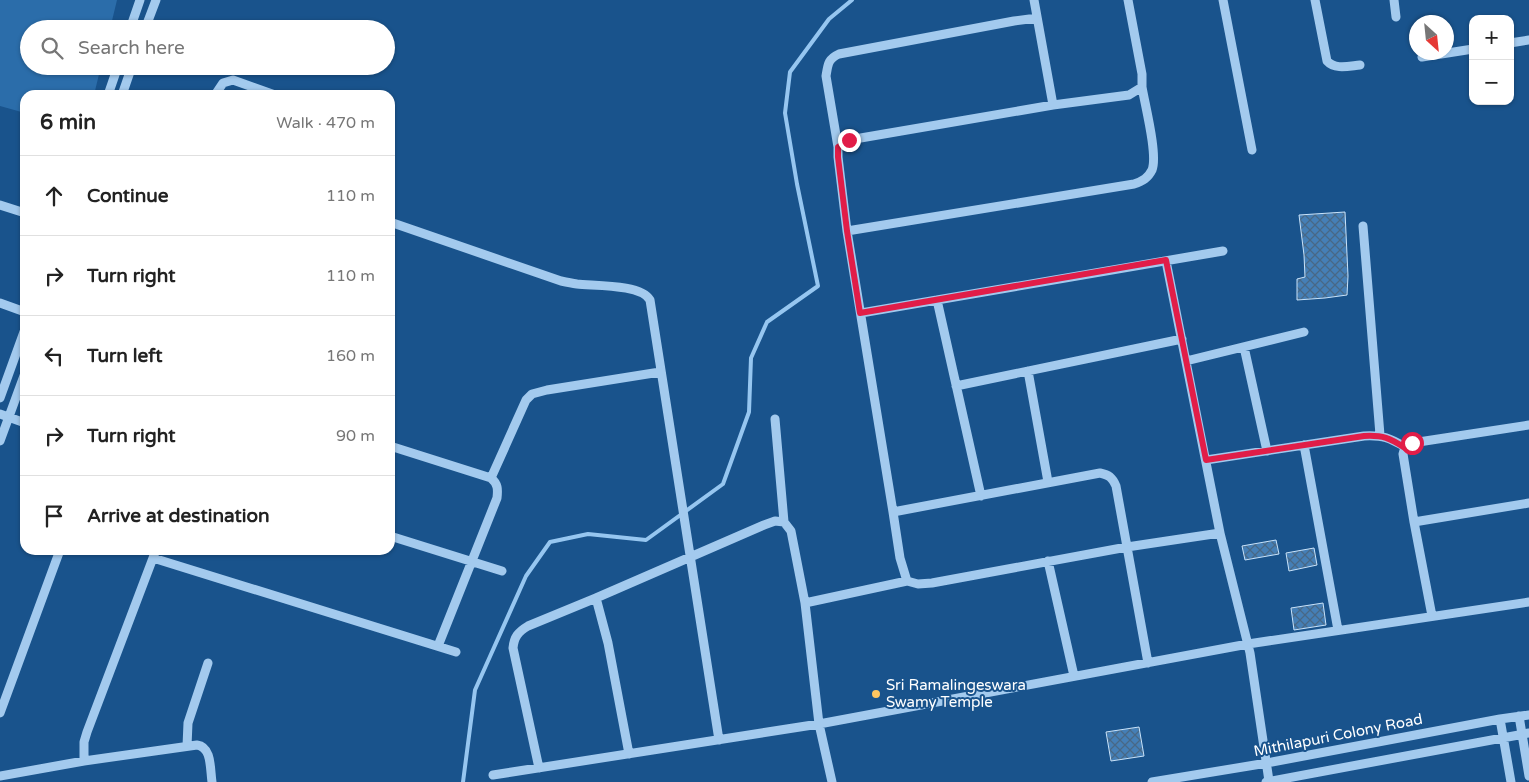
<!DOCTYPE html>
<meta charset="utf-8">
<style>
:root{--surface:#fff;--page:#f2f2f2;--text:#222;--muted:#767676;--line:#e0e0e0}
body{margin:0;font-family:"Varela Round",sans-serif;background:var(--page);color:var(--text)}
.controls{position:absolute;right:15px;top:15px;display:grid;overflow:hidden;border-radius:10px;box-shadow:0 1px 4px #0004}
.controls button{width:45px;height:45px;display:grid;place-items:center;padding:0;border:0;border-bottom:1px solid var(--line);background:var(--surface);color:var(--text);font:25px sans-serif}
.compass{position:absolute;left:1409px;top:15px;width:45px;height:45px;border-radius:50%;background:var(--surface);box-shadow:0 1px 4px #0004;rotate:153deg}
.stop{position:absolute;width:15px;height:15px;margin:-11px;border:4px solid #e11d48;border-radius:50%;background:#fff}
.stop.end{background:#e11d48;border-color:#fff;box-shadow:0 1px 5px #0008}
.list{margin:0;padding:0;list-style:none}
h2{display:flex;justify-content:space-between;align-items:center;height:65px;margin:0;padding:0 20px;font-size:21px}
h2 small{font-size:16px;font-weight:400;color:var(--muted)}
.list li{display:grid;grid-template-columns:32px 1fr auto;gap:15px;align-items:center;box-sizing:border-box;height:80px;padding:0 20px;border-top:1px solid var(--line)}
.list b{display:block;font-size:19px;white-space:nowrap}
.list em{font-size:16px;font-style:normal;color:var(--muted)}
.icon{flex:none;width:28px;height:28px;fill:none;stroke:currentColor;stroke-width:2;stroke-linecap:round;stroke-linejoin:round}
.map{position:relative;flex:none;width:1529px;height:782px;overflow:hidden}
.search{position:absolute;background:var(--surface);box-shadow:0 1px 4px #0004;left:20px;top:20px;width:375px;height:55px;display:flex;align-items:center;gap:12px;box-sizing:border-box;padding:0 18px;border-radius:28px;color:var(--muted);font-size:19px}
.panel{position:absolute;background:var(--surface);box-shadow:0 1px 4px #0004;left:20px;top:90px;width:375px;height:465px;border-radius:15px}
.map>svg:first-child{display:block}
.grass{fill:#2b6daa}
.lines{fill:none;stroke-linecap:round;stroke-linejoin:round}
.stream{stroke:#96c6f0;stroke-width:4}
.building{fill:url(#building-cross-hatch);stroke:#c9e3fa}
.minor{stroke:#a3caee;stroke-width:9}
.route{stroke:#e11d48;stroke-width:6}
.poi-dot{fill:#ffc660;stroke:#19538c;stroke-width:2}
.labels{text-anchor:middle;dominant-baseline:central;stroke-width:4;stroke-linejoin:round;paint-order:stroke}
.poi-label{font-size:15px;fill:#fff;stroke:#19538c;text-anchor:start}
.street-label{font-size:15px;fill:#fff;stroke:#19538c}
</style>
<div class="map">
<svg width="1529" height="782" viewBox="0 0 1529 782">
<defs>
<pattern id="building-cross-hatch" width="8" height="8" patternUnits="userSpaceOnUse" patternTransform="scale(1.25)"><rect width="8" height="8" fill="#457fb6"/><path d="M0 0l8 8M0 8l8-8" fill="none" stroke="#486886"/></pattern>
</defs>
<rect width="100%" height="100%" fill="#19538c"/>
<path class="grass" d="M0 0H117L110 29H29V66H101L94 95H25V113L0 106Z"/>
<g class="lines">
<path class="stream" d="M463 782 475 690 526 576 550 542 588 534 646 540 723 484 749 412 751 358 767 322 818 286 797 184 785 113 790 72 829 19 852 0"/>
</g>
<path class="building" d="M1345 212 1348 276 1347 295 1325 298 1297 300V279L1305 277 1304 255 1299 215Z
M1276 540 1279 554 1245 560 1242 546Z
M1314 548 1317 565 1289 571 1286 553Z
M1323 603 1326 625 1294 630 1291 608Z
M1139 727 1144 756 1111 761 1106 732Z"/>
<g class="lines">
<path class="minor" d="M1034 0 1053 105
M1128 0 1142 74V87L1129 95 1053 105 849 140 838 147V157L847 231 893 512 900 558 907 581 918 584 932 583 1127 547 1220 533 1250 653 1269 781
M1223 0 1252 150
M1315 0 1327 61C1335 70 1349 66 1360 65
M1394 0 1396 17
M130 29 140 0
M145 29 156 0
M1510 43 1529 40
M1422 57 1473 49
M108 95 118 66
M122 95 132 66
M215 95 223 83 233 80 275 95
M838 147 826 76C828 64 828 59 839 54L1014 21 1037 18
M0 205 25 213
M390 222 561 281C566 282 571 283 577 284 594 286 641 284 650 300L719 740
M1363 226 1380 435
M847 231 1134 184C1143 181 1148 178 1152 170 1158 155 1145 105 1142 87
M1166 261 1220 533
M937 300 981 496
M0 303 25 312
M861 313 1223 251
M1244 347 1267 451
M1186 361 1304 332
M1028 371 1048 482
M956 386 1182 339
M0 398 25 329
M0 414 25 423
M775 419 784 522
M0 441 25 373
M1304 445 1338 630
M390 446 491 478C498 484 498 489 497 498L438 646
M1206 460 1364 436C1383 435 1390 438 1405 447
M491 478 526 400 532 394 547 390 660 372
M893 512 1100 473C1109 475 1112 477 1116 486L1148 663
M1414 522 1529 503
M390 536 502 571
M153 558 456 652
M1048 561 1074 676
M805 603 907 581
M1432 616 1414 522 1403 454 1405 447 1412 443 1529 425
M0 713 60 550
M1519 716 1529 776
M1500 719 1511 782
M187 746 188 723 208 663
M629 754 608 643 596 598 764 525 775 521 784 522 791 531 805 603 819 724 832 782
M84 761V742L87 732 156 550
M539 768 513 648C514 637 518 632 528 626L596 598
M493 775 819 724 1248 644 1529 602
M0 776 84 761 197 745C212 747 210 769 212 782
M1152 782 1267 763 1500 719 1529 715
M1266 782 1529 733"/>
</g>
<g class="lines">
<path class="route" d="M849 140 838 147V157L847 231 860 313 1166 260 1206 460 1364 436C1383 435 1390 438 1405 448L1412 443"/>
</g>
<circle class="poi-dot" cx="876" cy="694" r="5"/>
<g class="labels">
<g class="poi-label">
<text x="886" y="685">Sri Ramalingeswara<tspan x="886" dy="17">Swamy Temple</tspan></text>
</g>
<g class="street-label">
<text transform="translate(1338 735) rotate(-11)">Mithilapuri Colony Road</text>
</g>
</g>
</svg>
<div class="controls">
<button>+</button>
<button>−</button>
</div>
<svg class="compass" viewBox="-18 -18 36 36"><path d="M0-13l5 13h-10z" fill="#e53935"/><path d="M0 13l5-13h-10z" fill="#767676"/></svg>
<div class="stop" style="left:1412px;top:443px"></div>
<div class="stop end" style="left:849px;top:140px"></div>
<div class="search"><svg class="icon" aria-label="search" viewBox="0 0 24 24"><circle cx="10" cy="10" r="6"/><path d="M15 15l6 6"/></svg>Search here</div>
<section class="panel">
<h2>6 min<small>Walk · 470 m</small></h2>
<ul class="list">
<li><svg class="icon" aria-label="ahead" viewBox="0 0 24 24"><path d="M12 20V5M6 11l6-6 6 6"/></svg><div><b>Continue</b></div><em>110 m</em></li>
<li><svg class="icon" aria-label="right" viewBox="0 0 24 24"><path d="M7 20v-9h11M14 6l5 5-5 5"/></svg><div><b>Turn right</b></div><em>110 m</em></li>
<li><svg class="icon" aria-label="left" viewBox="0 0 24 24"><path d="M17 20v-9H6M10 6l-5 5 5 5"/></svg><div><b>Turn left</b></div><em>160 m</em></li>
<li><svg class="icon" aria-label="right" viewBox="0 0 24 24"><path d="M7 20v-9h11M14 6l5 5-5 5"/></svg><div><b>Turn right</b></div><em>90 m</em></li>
<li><svg class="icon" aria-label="arrive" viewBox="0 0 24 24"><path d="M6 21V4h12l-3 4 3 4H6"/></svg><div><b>Arrive at destination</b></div></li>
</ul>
</section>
</div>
